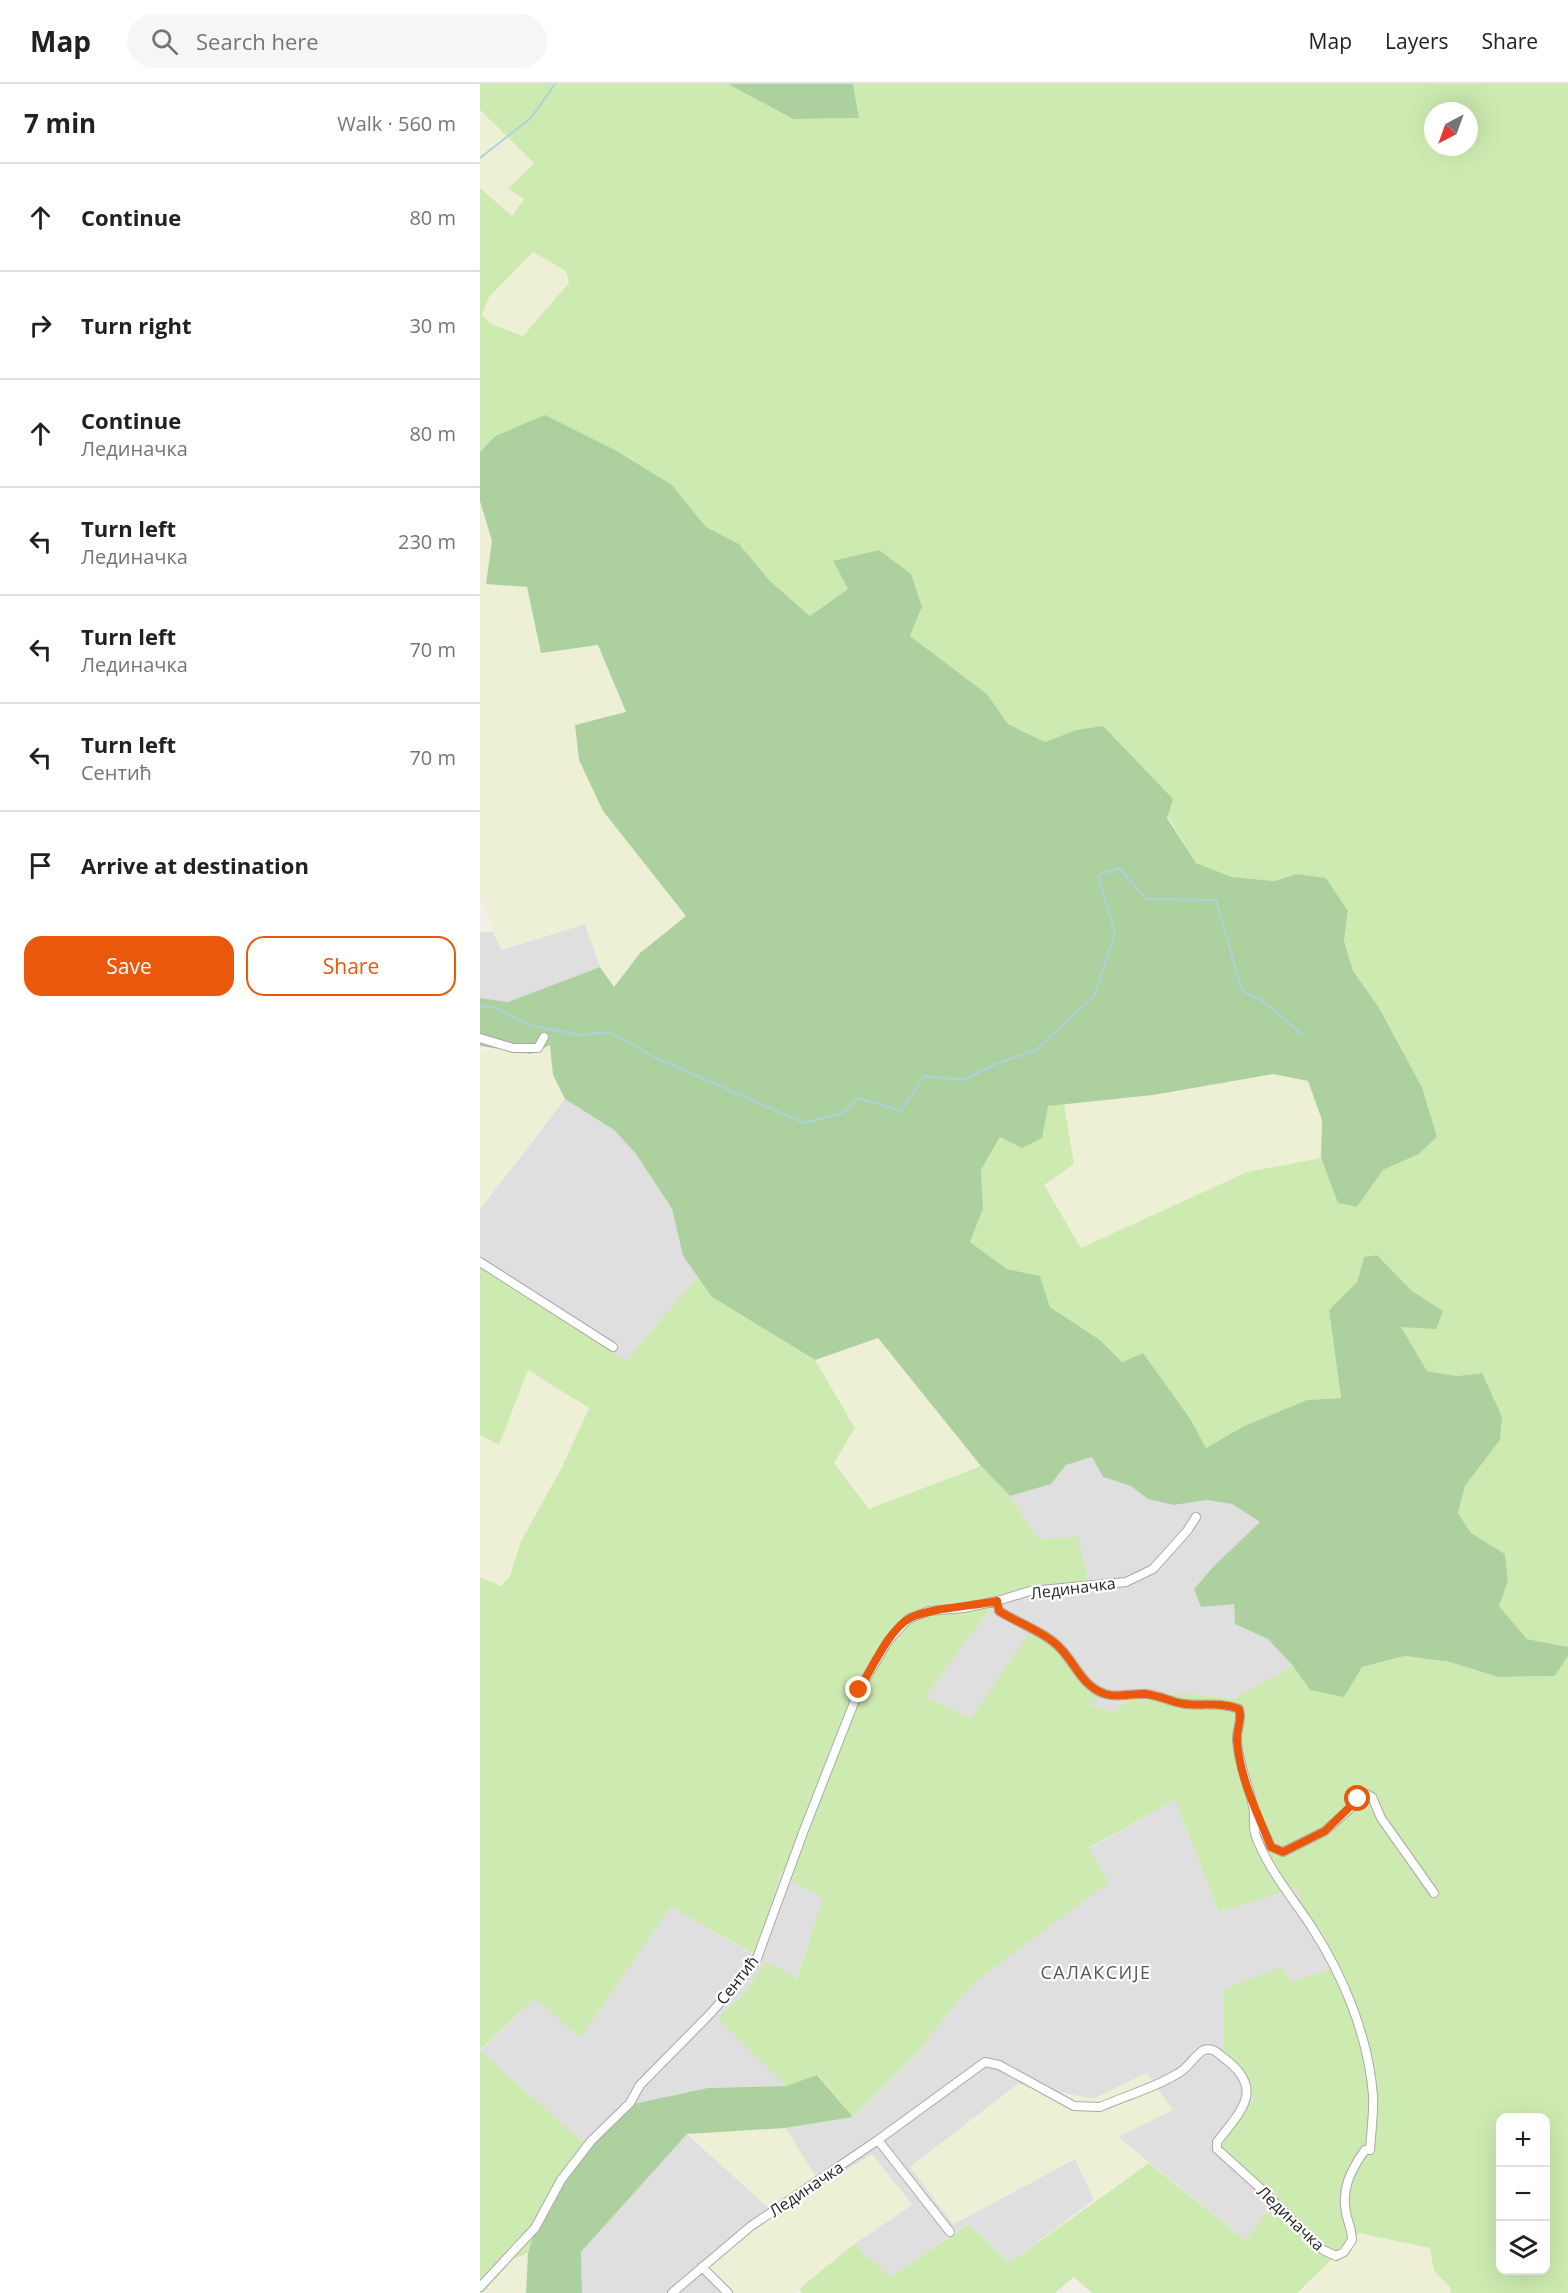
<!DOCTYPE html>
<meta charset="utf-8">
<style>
:root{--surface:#fff;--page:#f6f6f6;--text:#202124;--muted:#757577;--line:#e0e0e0;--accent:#ea580c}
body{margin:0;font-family:"Open Sans",sans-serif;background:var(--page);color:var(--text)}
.controls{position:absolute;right:18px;bottom:18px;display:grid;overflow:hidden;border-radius:12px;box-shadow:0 6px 24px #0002}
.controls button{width:54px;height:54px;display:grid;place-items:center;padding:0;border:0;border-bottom:2px solid var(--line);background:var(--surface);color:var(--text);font:30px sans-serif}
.compass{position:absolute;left:944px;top:18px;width:54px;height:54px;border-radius:50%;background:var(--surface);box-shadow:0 6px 24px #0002;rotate:221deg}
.stop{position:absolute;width:18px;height:18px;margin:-14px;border:4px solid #ea580c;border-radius:50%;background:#fff}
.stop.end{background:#ea580c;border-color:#fff;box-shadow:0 2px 6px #0008}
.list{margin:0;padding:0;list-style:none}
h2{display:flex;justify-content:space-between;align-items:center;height:78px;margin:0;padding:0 24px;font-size:26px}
h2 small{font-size:20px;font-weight:400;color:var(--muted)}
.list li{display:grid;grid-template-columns:39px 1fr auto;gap:18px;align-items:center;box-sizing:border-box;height:108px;padding:0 24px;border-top:2px solid var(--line)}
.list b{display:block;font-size:22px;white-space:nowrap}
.list p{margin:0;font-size:20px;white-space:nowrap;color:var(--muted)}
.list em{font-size:20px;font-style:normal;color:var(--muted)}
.actions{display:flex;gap:12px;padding:18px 24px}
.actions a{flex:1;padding:14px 0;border:2px solid var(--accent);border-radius:18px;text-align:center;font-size:21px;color:var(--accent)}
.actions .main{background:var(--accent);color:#fff}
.icon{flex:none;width:33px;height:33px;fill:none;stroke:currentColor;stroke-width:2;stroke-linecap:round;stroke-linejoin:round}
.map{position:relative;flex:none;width:1088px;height:2209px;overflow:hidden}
header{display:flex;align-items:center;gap:36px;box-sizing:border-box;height:84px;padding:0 30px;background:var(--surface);border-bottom:2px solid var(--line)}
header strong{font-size:28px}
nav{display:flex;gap:33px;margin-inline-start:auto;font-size:21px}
.search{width:420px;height:54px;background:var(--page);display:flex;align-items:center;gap:15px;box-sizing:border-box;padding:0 21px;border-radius:33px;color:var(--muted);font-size:22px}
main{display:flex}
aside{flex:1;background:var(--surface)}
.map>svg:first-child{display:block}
.residential{fill:#e0dfdf}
.farmland{fill:#eef0d5}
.grass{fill:#cdebb0;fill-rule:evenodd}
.forest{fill:#add19e}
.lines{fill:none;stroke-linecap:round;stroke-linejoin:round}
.stream{stroke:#aad3df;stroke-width:2}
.street-casing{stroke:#a9a9a9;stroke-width:10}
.street{stroke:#fff;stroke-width:8}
.route{stroke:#ea580c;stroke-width:8}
.labels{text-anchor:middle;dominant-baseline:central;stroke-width:4.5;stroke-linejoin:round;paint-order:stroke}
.street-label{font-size:16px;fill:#222;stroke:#fff}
.neighbourhood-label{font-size:18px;letter-spacing:1.5px;fill:#555;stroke:#fff}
</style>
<header>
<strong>Map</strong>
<div class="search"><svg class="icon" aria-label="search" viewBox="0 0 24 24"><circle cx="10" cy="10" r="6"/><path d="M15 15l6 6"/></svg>Search here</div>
<nav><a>Map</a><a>Layers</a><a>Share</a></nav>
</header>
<main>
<aside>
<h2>7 min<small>Walk · 560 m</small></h2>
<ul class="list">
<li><svg class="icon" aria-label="ahead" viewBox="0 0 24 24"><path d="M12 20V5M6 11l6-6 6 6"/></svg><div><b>Continue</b></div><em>80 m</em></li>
<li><svg class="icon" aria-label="right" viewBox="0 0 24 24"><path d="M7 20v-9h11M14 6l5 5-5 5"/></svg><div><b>Turn right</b></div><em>30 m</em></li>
<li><svg class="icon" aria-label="ahead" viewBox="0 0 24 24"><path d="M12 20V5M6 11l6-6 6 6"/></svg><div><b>Continue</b><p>Лединачка</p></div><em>80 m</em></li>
<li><svg class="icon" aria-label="left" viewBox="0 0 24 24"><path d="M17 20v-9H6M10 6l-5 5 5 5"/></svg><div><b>Turn left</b><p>Лединачка</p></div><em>230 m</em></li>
<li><svg class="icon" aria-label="left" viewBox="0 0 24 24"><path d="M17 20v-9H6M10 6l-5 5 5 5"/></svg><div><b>Turn left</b><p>Лединачка</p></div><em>70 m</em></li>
<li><svg class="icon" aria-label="left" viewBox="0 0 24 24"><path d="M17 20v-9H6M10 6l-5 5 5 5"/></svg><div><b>Turn left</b><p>Сентић</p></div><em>70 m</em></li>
<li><svg class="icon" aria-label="arrive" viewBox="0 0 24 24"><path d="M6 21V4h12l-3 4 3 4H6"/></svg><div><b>Arrive at destination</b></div></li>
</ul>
<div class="actions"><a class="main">Save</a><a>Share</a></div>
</aside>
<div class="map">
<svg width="1088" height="2209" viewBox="0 0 1088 2209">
<rect width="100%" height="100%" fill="#f2efe9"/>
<path class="residential" d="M105 840 120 883 28 918 0 914V848H13L22 866Z
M85 1015 134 1046 156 1070 192 1125 203 1172 218 1192 146 1277 0 1179V1125Z
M612 1373 623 1393 651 1402 669 1415 694 1421 727 1416 752 1420 781 1439 734 1482 714 1505 754 1520 755 1540 788 1555 813 1582 753 1615 706 1609 650 1615 635 1628 609 1621 621 1608 491 1636 445 1613 519 1513 541 1505 609 1500 558 1455 530 1412 571 1400 586 1381Z
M695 1716 739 1828 816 1803 850 1885 811 1898 744 1966 775 2014 794 2117 766 2157 638 2053 667 1989 613 2015 538 2000 430 2083 474 2140 595 2075 614 2116 529 2179 488 2140 410 2193 374 2160 432 2121 392 2070 342 2102 305 2044 373 2033 437 1969 489 1903 627 1799 609 1765Z
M299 1790 344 1814 316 1896 286 1877 261 1913 237 1934 306 2002 228 2004 106 2061 0 1967 55 1914 100 1954 191 1823 276 1872Z
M207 2050 295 2129 228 2183 255 2209H102L101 2168Z"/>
<path class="farmland" d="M0 26 54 79 28 105 44 115 32 132 0 104Z
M53 167 86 187 89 199 44 253 11 240 2 232 9 213Z
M0 417 12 457 6 500 47 503 61 569 118 561 146 628 123 727 206 832 160 869 134 903 120 883 105 840 21 866 0 811Z
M70 960 73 991 85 1015 0 1125V970L11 962 51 970Z
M793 990 828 997 842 1036 841 1074 767 1088 601 1165 564 1101 594 1080 584 1020 673 1011Z
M398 1254 501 1382 389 1426 354 1378 375 1344 335 1276Z
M47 1286 109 1323 81 1385 41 1457 30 1492 21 1502 0 1493V1351L19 1360Z
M667 1989 693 2026 638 2053 669 2079 614 2116 595 2075 473 2140 430 2083 539 2000 613 2015Z
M305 2044 342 2102 392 2070 432 2121 374 2160 313 2209H255L228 2182 294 2129 207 2050Z
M879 2149 950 2164 954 2187 971 2204 970 2209H817Z
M48 2169 46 2209H3L33 2175Z"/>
<path class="grass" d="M0 0H248L313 35 379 34 373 0H1088V1563L1047 1555 1019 1522 1028 1497 1025 1470 991 1449 978 1429 985 1402 1020 1356 1002 1289 977 1292 947 1287 920 1242 963 1227 932 1207 897 1171 884 1173 877 1198 849 1226 861 1314 827 1316 764 1342 726 1364 711 1336 663 1270 642 1278 620 1256 570 1223 560 1192 527 1185 490 1158 503 1125 501 1086 520 1053 568 1022 584 1020 594 1080 564 1101 601 1164 767 1088 841 1074 858 1119 877 1123 903 1086 939 1070 957 1053 942 1003 898 922 873 887 864 856 868 827 846 795 816 790 795 797 752 793 716 779 653 676 623 643 596 646 565 658 528 640 507 610 430 552 442 523 353 478 368 505 330 532 290 497 259 460 226 443 192 401 137 367 65 332 15 352 0 368V104L32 132 44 115 28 105 54 79 0 26ZM953 27H989V63H953ZM53 168 86 187 89 199 43 252 11 240 2 231 9 213Z
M0 1179 146 1277 218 1192 232 1213 335 1276 375 1344 354 1379 389 1425 501 1382 530 1412 558 1455 598 1453 609 1500 541 1505 519 1513 445 1613 491 1635 553 1543 622 1608 610 1621 635 1628 650 1615 706 1609 753 1615 813 1582 830 1606 882 1583 925 1572 970 1578 1018 1593 1075 1592 1088 1572V2209H970L971 2204 954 2187 950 2164 879 2149 817 2209H612L594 2193 575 2209H322L319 2205 374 2160 410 2193 489 2140 529 2179 669 2079 766 2157 794 2117 738 2062 774 2014 744 1966V1905L802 1883 811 1898 850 1885 816 1804 739 1828 695 1716 609 1764 628 1799 489 1903 437 1969 373 2033 338 1991 306 2002 237 1934 261 1913 286 1877 317 1895 343 1814 300 1790 277 1872 191 1823 100 1954 55 1914 0 1966V1493L21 1502 30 1492 41 1457 81 1385 109 1324 48 1286 19 1361 0 1351ZM1020 2034H1066V2186H1020Z
M0 1967 106 2061 63 2121 48 2169 33 2175 3 2209H0Z"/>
<path class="forest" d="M248 0H373L379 34 313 35Z
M65 331 137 367 192 401 226 443 259 460 290 497 330 532 368 505 353 477 399 466 431 490 442 523 430 552 507 610 528 640 565 658 596 646 623 642 693 715 687 734 716 779 752 793 795 797 816 790 846 794 868 827 864 856 873 887 898 922 942 1003 957 1053 939 1070 903 1086 877 1123 858 1119 841 1074 842 1036 828 997 793 990 673 1011 568 1022 562 1054 542 1064 520 1053 501 1086 503 1125 490 1158 527 1185 560 1192 570 1223 620 1256 642 1278 663 1269 711 1336 726 1364 764 1342 827 1316 861 1314 849 1226 877 1198 884 1173 897 1171 932 1207 963 1227 956 1245 921 1243 947 1287 977 1292 1002 1289 1022 1333 1020 1356 985 1402 978 1429 991 1449 1025 1470 1028 1497 1019 1522 1047 1555 1088 1563V1572L1075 1592 1018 1593 970 1578 925 1572 882 1583 864 1613 830 1606 813 1582 788 1555 755 1540 754 1520 721 1523 714 1505 734 1482 780 1438 752 1420 727 1416 694 1421 668 1415 651 1402 623 1393 612 1373 586 1381 571 1400 530 1412 501 1382 398 1254 335 1276 232 1213 203 1172 192 1125 156 1070 134 1046 85 1015 73 991 70 961 51 970 0 962V914L28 918 120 883 134 903 160 869 206 832 123 727 99 676 95 641 146 628 118 561 61 569 47 503 6 500 12 457 0 417V368L15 352Z
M337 1991 373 2033 305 2044 207 2050 101 2168 102 2209H46L48 2169 63 2121 106 2061 149 2021 228 2004 306 2002Z"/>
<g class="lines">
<path class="stream" d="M0 74 51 34 75 0
M0 922 16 924 48 941 100 951 130 948 174 973 324 1039 363 1029 378 1014 421 1027 444 992 484 996 513 981 556 966 614 912 635 849 618 791 639 784 666 815 736 816 762 907 780 915 823 951"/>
<defs>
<path id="street" d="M0 954 33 964H58L64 953
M0 1178 133 1263
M517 1517 550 1507 646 1498 673 1485 707 1447 716 1433
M774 1726 791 1763 803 1768 845 1747 886 1710 892 1713 901 1734 954 1809
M398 2056 470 2148
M222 2183 248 2209
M0 2203 55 2144 81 2096 111 2057 150 2019 160 2001 231 1929 276 1877 324 1746 379 1606 408 1557 428 1535 449 1527 484 1524 517 1517 519 1527C538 1539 567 1549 581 1565 596 1581 603 1603 625 1610 639 1614 651 1609 666 1610 680 1611 692 1619 705 1620 724 1622 740 1618 759 1625 763 1636 756 1645 757 1656 758 1679 768 1700 773 1722 776 1733 771 1739 776 1753 789 1786 811 1812 831 1842 863 1891 888 1951 893 2011 894 2029 891 2048 890 2066H885C870 2087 860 2107 867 2133 869 2141 872 2147 872 2156L864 2168 856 2172 843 2166 778 2102 737 2065V2058C761 2027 786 2005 744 1974 738 1969 732 1963 724 1966 715 1970 709 1984 697 1990 674 2004 645 2012 620 2023L594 2022 519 1981 505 1978 398 2056 271 2142 192 2209"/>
</defs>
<use href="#street" class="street-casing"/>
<use href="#street" class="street"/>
</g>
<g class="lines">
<path class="route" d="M379 1606C391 1586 410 1544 430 1534 450 1524 493 1522 517 1517L519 1527C538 1539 567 1549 581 1565 596 1581 603 1603 625 1610 639 1614 651 1609 665 1610 680 1611 692 1619 705 1620 724 1622 740 1618 759 1625 763 1636 756 1645 757 1657 760 1695 777 1728 791 1763L803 1768 845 1747 878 1715"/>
</g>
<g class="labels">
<g class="street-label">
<text transform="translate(593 1504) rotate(-7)">Лединачка</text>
<text transform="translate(257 1896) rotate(-52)">Сентић</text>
<text transform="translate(326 2105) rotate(-34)">Лединачка</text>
<text transform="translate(811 2134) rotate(44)">Лединачка</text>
</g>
<g class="neighbourhood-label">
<text x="616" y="1888">САЛАКСИЈЕ</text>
</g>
</g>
</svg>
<div class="controls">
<button>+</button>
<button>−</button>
<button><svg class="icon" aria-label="layers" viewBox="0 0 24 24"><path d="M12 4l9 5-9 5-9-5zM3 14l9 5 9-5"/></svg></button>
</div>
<svg class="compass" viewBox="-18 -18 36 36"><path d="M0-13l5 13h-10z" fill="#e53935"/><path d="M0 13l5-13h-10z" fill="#757577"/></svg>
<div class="stop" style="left:878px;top:1715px"></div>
<div class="stop end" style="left:379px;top:1606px"></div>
</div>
</main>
